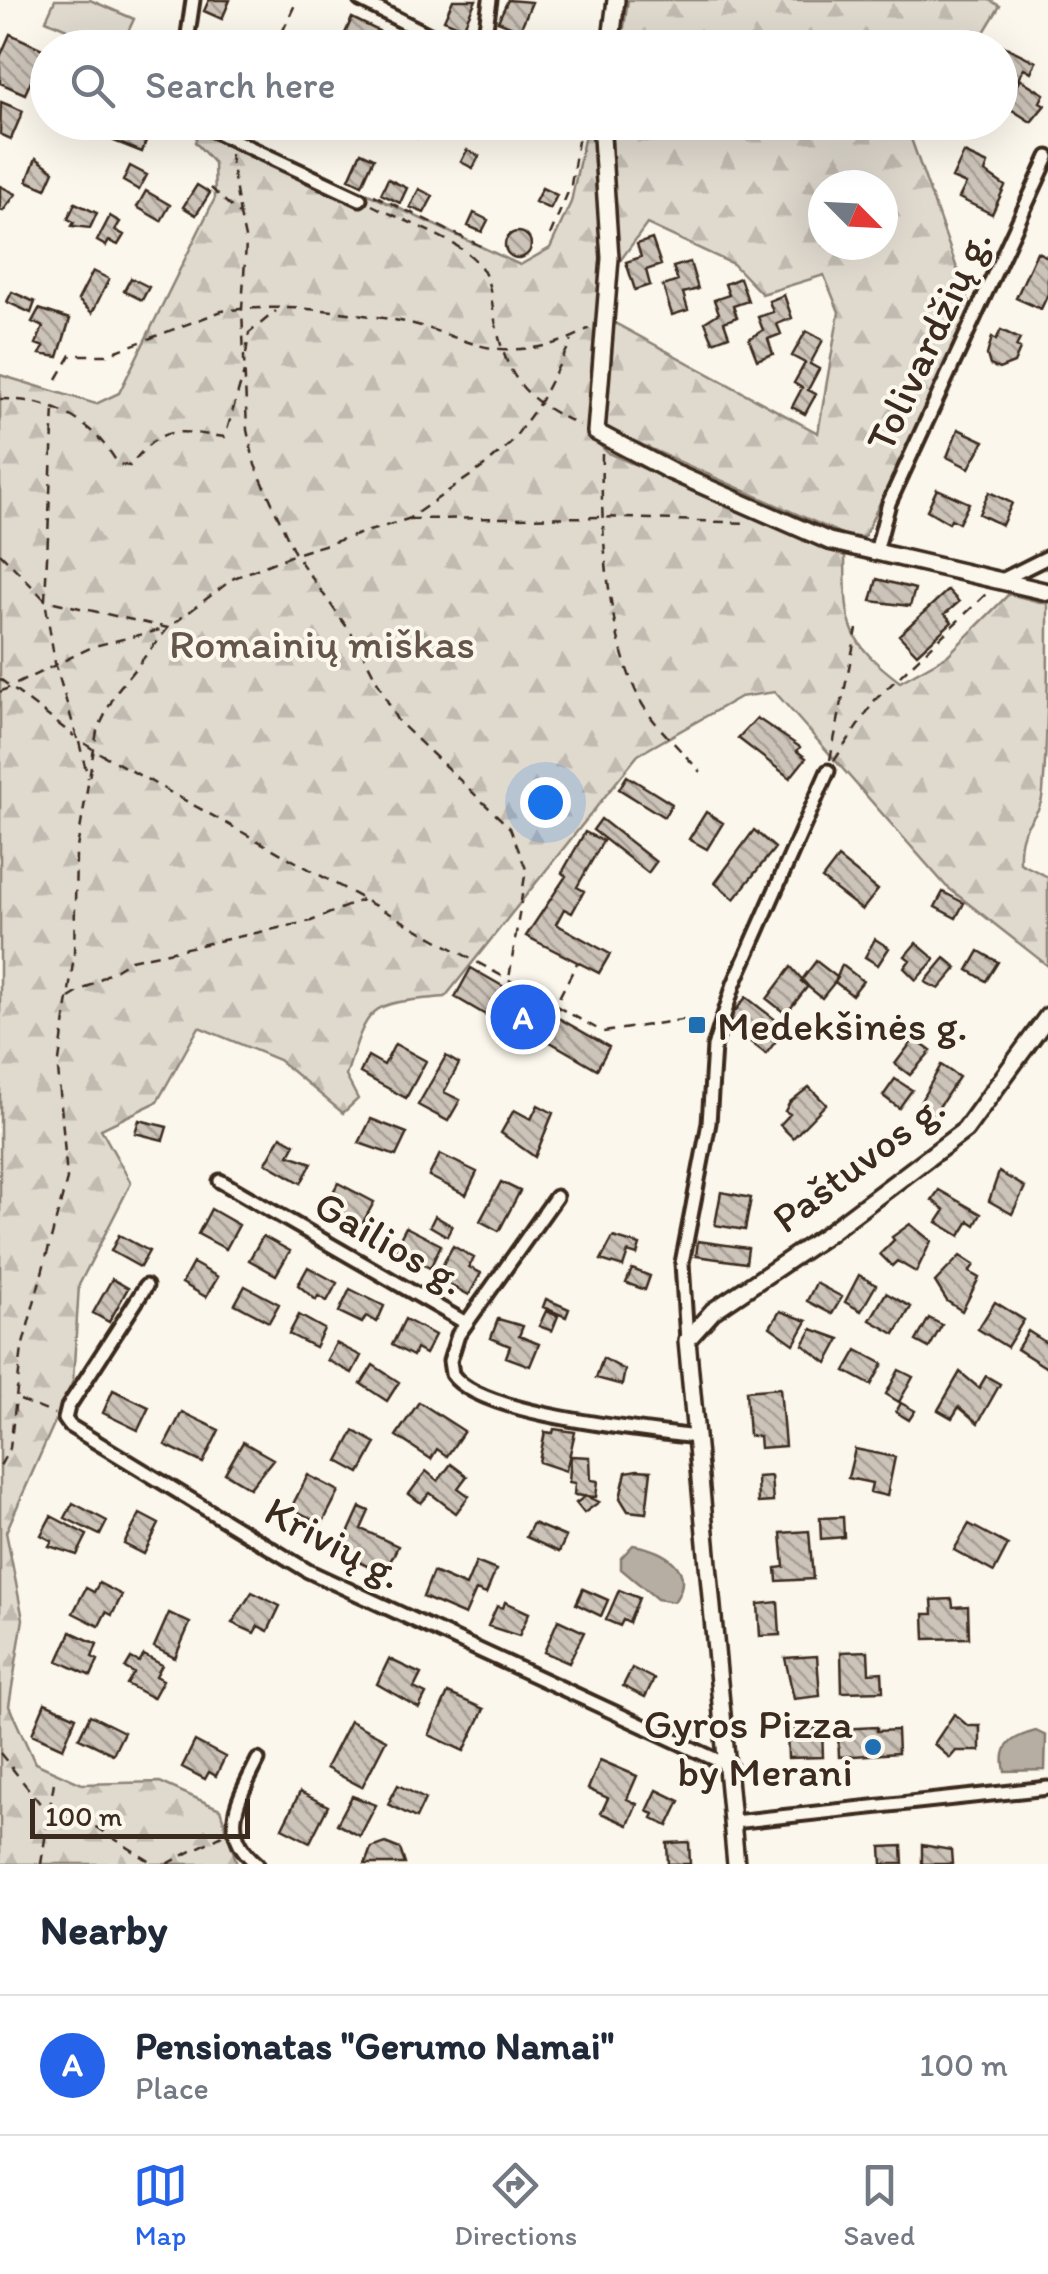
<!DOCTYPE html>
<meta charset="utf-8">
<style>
:root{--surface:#fff;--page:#f6f6f7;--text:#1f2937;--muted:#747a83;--line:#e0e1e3;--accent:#2563eb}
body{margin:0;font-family:Itim,sans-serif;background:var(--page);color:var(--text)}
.compass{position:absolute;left:808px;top:170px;width:90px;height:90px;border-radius:50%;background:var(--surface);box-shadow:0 10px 40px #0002;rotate:114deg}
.scale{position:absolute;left:30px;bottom:25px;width:220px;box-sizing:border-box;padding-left:10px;border:5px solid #3b2a1e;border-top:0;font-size:28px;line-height:35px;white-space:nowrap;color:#3b2a1e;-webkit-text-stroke:8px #fbf7ec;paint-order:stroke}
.you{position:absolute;left:545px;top:802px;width:35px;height:35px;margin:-25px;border:8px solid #fff;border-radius:50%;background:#1a73e8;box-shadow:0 0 0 15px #1a73e833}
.badge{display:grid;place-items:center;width:65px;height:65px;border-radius:50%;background:var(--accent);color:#fff;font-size:32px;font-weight:700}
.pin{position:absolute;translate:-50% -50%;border:5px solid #fff;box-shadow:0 2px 10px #0006}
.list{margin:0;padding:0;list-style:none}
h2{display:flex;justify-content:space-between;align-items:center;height:130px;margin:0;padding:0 40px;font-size:42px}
h2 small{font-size:32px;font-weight:400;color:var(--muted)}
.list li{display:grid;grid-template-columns:65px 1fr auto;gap:30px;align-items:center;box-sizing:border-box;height:140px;padding:0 40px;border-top:2px solid var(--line)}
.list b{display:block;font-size:38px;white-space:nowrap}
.list p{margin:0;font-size:32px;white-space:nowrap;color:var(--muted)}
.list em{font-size:32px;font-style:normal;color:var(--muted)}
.icon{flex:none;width:55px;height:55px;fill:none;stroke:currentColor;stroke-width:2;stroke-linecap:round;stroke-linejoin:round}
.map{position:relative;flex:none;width:1048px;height:1864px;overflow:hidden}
.search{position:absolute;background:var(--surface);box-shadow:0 10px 40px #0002;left:30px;right:30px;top:30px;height:110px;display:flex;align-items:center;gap:25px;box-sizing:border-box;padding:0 35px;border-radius:55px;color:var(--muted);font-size:38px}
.sheet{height:270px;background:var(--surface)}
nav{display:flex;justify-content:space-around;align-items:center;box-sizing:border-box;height:140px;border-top:2px solid var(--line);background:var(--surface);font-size:28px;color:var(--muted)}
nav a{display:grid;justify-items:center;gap:5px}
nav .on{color:var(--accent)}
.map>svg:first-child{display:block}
.forest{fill:url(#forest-firs);stroke:#8d8276;stroke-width:2.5;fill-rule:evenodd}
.pitch{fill:#dfd9ce;stroke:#8d8276;stroke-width:2.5}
.water{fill:#b6aea2;stroke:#85796d;stroke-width:2.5}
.building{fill:url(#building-back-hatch);stroke:#3b2a1e;stroke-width:2.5}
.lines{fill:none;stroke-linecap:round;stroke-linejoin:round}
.minor-casing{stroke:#3b2a1e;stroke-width:19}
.tertiary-casing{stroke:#3b2a1e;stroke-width:22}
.path{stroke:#3b2a1e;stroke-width:2.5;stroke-dasharray:10 8;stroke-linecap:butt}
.minor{stroke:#fbf7ec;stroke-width:11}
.tertiary{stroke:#fbf7ec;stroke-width:15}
.poi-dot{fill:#1f6fb2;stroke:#fbf7ec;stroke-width:4}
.labels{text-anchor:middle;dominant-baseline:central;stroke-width:8;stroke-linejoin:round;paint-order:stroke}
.street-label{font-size:42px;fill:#3b2a1e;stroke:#fbf7ec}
.park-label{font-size:42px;fill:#64564a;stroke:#fbf7ec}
.poi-label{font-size:42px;fill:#3b2a1e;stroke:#fbf7ec;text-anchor:start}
</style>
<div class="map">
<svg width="1048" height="1864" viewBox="0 0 1048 1864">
<defs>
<pattern id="forest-firs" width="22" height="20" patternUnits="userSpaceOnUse" patternTransform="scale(2.5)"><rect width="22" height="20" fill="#dfd9ce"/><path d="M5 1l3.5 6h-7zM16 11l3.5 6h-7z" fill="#c0bab0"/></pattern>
<pattern id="building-back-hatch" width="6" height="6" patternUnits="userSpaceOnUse" patternTransform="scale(2.5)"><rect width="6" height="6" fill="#ccc4b9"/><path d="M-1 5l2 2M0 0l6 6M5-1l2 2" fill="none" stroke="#a79f96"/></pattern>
</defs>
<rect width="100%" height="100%" fill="#fbf7ec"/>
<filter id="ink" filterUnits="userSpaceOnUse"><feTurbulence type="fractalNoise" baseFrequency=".01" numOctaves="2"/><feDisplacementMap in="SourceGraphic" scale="20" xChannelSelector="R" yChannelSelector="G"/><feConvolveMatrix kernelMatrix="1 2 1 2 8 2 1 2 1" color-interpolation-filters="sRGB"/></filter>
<g filter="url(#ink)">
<path class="forest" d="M628 0H989L1000 6 975 47H621Z
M612 123H920L909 133 971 308 864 537H848L602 427 611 321 818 433 839 312 824 275 762 294 733 264 647 224 614 269ZM823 185H883V245H823Z
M587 125 595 127 601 262 588 418 593 439 608 453 845 556C846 623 844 640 900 682L948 655 1009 594 1048 604C1048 667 1048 730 1043 792 1040 823 1018 818 1020 863L1048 877V966L946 886 775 692 740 697 638 755 445 997C368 1004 369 1002 346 1076L358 1099 343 1113 279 1060 199 1027 157 1102 101 1129 131 1183 79 1285 73 1381 6 1532 23 1619 9 1706 35 1763 82 1784 160 1782 220 1809 237 1864H0V375L96 404 119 393 215 198 214 163 195 142 202 126 364 192 520 265 550 248 571 202Z"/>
<path class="pitch" d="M55 0H90L134 19 121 47H108L46 20Z"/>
<path class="water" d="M633 1545C663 1550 698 1568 674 1602L657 1599 621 1569V1558Z
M1036 1731 1046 1736 1045 1770 1005 1771C999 1745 1012 1737 1036 1731Z"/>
<path class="building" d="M209 0H230L222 19 204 11Z
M453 0H476L463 28 444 20Z
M508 0 532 2 520 30 498 21Z
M352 18 379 31 371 48H354L343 38Z
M10 34 45 50 25 94 0 83V57Z
M986 37 1036 62 1031 72 1024 68 1017 81 1004 74 1009 64 1000 59V48H981Z
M407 38 420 44 419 48H389L393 39 402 43Z
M1020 79 1044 94 1040 102 1045 105 1031 122 1006 106Z
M1 102 23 111 11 139 0 134Z
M121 122H160L155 134 149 132 142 152 114 141Z
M406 122 421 129 417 138 402 131Z
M467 150 479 156 473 168 461 162Z
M361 152 374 158 362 185 349 179Z
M964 153 988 164 985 172 1005 186 992 214 959 198 966 184 952 178Z
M36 158 54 171 46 189 27 181Z
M130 166 147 175 139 190 123 181Z
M388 179 407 188 400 203 381 194Z
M197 185 210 193 196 215 183 207Z
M0 186 16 194 3 211 0 210Z
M542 188 557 195 550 209 535 202Z
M419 189 433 196 424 213 410 207Z
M146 191 170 205 161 221 137 207Z
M75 203 97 213 90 228 72 226 74 222 68 219Z
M474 213 488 220 482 232 468 226Z
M110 216 120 222 115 230 124 235 118 245 109 241 106 246 97 241Z
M505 245a13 13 0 1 1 26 0a13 13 0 1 1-26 0Z
M652 239 661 265 646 270 650 285 635 290 626 262 641 257 637 244Z
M1037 252 1048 257V294L1041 309 1016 298Z
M690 262 698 289 683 293 688 310 672 315 663 286 678 281 673 267Z
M93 271 109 279 92 313 78 300Z
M131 278 149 287 142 300 124 291Z
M740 278 748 301 733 306 737 317 724 322 729 336 713 342 705 322 719 313 714 300 729 295 725 284Z
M12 292 35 302 31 313 7 302Z
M784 295 792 318 777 324 781 334 768 339 773 354 757 360 749 339 763 330 758 317 773 312 769 301Z
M39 309 70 319 58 357 40 354 44 347 36 344 43 327 32 322Z
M1001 330 1020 339 1016 347 1020 349 1014 363 999 369 990 365 987 355 992 337 996 340Z
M806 331 823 340 810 364 819 369 808 390 816 394 805 414 792 407 802 388 794 383 805 363 792 356Z
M958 429 984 441 969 468 947 457Z
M937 489 969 503 959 523 951 519 949 523 927 510Z
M989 492 1012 503 1002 525 979 514Z
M877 579 915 589 910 606 871 601Z
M948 590 959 602 945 614 952 622 917 654 899 635Z
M757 718 800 747 797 751 806 758 790 778 738 738Z
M627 776 672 804 664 817 619 789Z
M706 812 723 823 707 849 689 839Z
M601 819 656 862 648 873 593 830Z
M754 830 775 848 734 899 715 883Z
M585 832 603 841 577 887 584 891 572 913 564 909 556 924 610 954 599 973 526 936 566 876 562 873Z
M838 858 878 890 862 910 822 879Z
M943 892 964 903 956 918 935 907Z
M875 939 889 948 878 965 865 957Z
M916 943 935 959 916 980 904 968 910 960 905 956Z
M979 951 998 962 986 981 968 970Z
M945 958 957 968 939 989 925 982Z
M816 961 838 978 822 998 801 981Z
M842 965 863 981 852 995 835 982Z
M791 967 808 986 786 1014 767 999Z
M471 968 609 1047 597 1069 512 1020 508 1028 455 997Z
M746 997 786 1028 766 1054 726 1023Z
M914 1039 931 1051 910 1075 895 1064Z
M395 1044 426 1061 406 1098 360 1073 368 1056 384 1065Z
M446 1056 459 1064 444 1092 460 1100 448 1121 418 1105Z
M941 1065 959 1077 933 1116 918 1106Z
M895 1079 912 1090 899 1108 883 1096Z
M809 1087 826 1104 793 1138 780 1125 790 1114 785 1111 790 1102Z
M538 1105 553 1113 535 1157 501 1133 514 1110 531 1119Z
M371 1119 407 1133 396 1156 359 1143Z
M139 1120 167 1127 163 1140 135 1133Z
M281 1136 295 1144 289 1155 312 1163 301 1183 266 1163Z
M440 1154 477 1172 466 1195 429 1176Z
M999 1172 1025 1187 1012 1214 989 1201Z
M501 1182 520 1191 499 1231 480 1221Z
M338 1183 374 1202 360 1228 324 1209Z
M939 1190 981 1214 975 1225 969 1221 960 1236 937 1222 945 1210 932 1200Z
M721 1192 751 1198 745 1230 715 1225Z
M211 1209 239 1225 226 1249 198 1234Z
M435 1216 452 1226 447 1236 430 1226Z
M910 1224 931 1241 916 1272 897 1261 892 1266 880 1254 894 1240 892 1237Z
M406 1227 441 1245 430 1268 394 1250Z
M119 1235 149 1251 140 1267 111 1251Z
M263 1236 290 1251 276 1275 249 1260Z
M613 1237 640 1245 637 1255 628 1252 623 1267 601 1260Z
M698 1241 748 1248 746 1263 696 1256Z
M453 1246 474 1258 469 1267 481 1273 469 1295 436 1277Z
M960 1256 974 1265 969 1272 979 1278 962 1311 947 1301 935 1282Z
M193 1263 218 1277 206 1297 182 1283Z
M308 1267 337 1283 327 1301 318 1296 316 1300 298 1285Z
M632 1269 650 1276 645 1290 626 1283Z
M859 1275 876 1285 861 1311 845 1302Z
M112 1279 128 1288 109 1322 93 1313Z
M816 1283 842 1297 832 1314 807 1301Z
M245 1286 279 1304 269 1322 235 1304Z
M350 1289 384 1306 377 1322 366 1316 362 1323 339 1312Z
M886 1293 911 1307 895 1334 870 1320Z
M546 1299 569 1309 566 1317 543 1307Z
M995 1302 1024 1320 1007 1347 978 1329Z
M546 1311 558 1316 552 1331 539 1326Z
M780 1311 807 1321 794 1344 770 1327Z
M299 1315 324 1329 315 1347 289 1334Z
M929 1318 942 1325 929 1348 916 1341Z
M405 1319 435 1335 425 1354 416 1349 413 1356 392 1345Z
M498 1319 523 1326 519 1336 539 1344 530 1366 506 1357 510 1346 491 1338Z
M812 1329 840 1339 827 1363 803 1345Z
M1028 1331 1048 1344 1047 1368 1017 1349Z
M336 1343 361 1356 352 1373 327 1360Z
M857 1350 883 1364 871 1385 845 1371Z
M603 1358 625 1370 622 1385 596 1378Z
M373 1365 399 1382 387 1401 361 1384Z
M899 1370 913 1377 899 1402 886 1394Z
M960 1372 979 1388 986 1376 1000 1384 978 1423 959 1407 952 1418 938 1410Z
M780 1388 785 1446 760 1448 759 1436H749L746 1391Z
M113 1390 149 1407 138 1430 103 1413Z
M419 1402 464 1431 447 1456 437 1449 431 1459 396 1436Z
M901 1403 915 1411 909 1420 896 1412Z
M182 1412 219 1430 203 1463 165 1445Z
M554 1429 575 1432 566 1471 539 1462 545 1432 553 1433Z
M354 1431 376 1443 360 1473 338 1461Z
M243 1442 273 1459 250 1488 225 1473Z
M855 1449 895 1457 887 1496 870 1492 872 1483 848 1478Z
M571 1456 590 1457 591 1480 598 1481 596 1497 574 1495 575 1483 569 1482Z
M451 1464 467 1476 458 1488 469 1496 456 1513 430 1493 421 1503 409 1494 426 1471 438 1481Z
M637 1470 651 1471 646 1513 628 1511 620 1498 626 1472Z
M308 1475 339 1491 322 1524 291 1508Z
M771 1476 773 1502 758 1503 757 1477Z
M586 1496 599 1502 584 1513 576 1503Z
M73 1503 107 1521 100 1535 65 1518Z
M360 1507 369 1511 361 1529 398 1546 384 1574 348 1557 349 1553 341 1549Z
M140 1514 159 1524 144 1554 124 1544Z
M51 1516 87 1535 77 1555 49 1546 52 1541 41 1535Z
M843 1517 844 1537 821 1539 820 1518Z
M533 1523 566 1537 559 1552 526 1537Z
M969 1524 1008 1545 994 1572 954 1550Z
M809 1531 813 1579 777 1581 776 1568 784 1567 781 1533Z
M476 1562 496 1570 486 1594 476 1590 465 1615 423 1597 433 1572 466 1586Z
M99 1583 122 1595 112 1615 106 1612 99 1626 73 1613 86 1588 94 1592Z
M583 1589 608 1600 601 1616 576 1604Z
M619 1590 639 1598 629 1623 623 1620 620 1626 606 1620Z
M252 1592 280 1606 268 1631 258 1626 254 1633 232 1623Z
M952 1599 953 1607 968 1606 969 1638 925 1639 924 1614H933L932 1600Z
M505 1602 529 1613 519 1636 488 1626 497 1606 503 1608Z
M778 1602 780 1635 760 1636 758 1604Z
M169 1613 190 1623 175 1658 154 1647Z
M558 1620 584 1632 569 1663 544 1652Z
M71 1632 97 1644 92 1657 98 1660 91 1676 58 1661Z
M868 1651 869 1673 882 1672 883 1691 842 1692 841 1652Z
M144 1655 162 1665 156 1676 163 1680 153 1698 127 1684 134 1673 125 1668 131 1658 139 1662Z
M817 1656 820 1696 794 1699 785 1658Z
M389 1659 421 1674 414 1688 426 1694 419 1708 377 1684Z
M632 1668 654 1679 645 1697 623 1686Z
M448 1693 484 1709 464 1751 429 1735Z
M45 1703 76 1717 63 1748 32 1734Z
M954 1714 968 1726H980V1751H956L950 1758 934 1744Z
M90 1715 124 1732 113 1754 79 1738Z
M350 1721 386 1740 362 1787 326 1768Z
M877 1727V1731L897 1730 898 1753 839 1757 838 1729Z
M822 1728 823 1757 788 1758 787 1729Z
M195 1741 225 1757 216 1776 209 1772 205 1779 182 1767Z
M600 1760 637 1776 627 1799 637 1804 628 1825 601 1813 608 1798 588 1789Z
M398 1785 425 1799 416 1818 388 1804Z
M657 1790 680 1801 668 1826 652 1818 654 1814 647 1811Z
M300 1792 328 1806 310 1842 282 1828Z
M352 1796 376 1805 360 1836 337 1824Z
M689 1842 690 1864H668L667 1843Z
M385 1843 400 1849 405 1864H365L371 1848Z
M922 1845 951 1850 952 1864H922Z
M902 1846 903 1864H882L881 1847Z"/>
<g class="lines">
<defs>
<path id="minor" d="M360 0 455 48
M186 48 193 0
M483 48 490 0
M195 122 360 199
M876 552 889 503 1048 157
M1000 581 1048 557
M220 1181 466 1323
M556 1197 458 1335 450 1361 452 1374C479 1415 644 1430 695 1437
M146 1286 68 1407 65 1419 70 1426 308 1571 730 1766
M687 1340 682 1263 709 1123 714 1047 734 984 828 771
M733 1822 1048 1788
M257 1864C217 1831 239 1799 258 1760"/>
<path id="tertiary" d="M610 48 616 0
M601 122 610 258 596 432 672 472 829 541 1048 592
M736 1864 687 1340 713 1311 826 1235 965 1130 1048 1016"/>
</defs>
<use href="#minor" class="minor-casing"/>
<use href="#tertiary" class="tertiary-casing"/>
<path class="path" d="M275 48 297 0
M246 122 250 131
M230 154 240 215
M211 188 240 215 246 243 242 309 247 430 255 465 295 554 356 640 397 720 510 828 526 869 509 979
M374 195 481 246
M372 205C399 219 455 239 475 260 489 274 490 290 493 309 504 373 520 399 580 425
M550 235 571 185 581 122
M246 354 249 333 276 311
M57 379 71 355H106L222 311C281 303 348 311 405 322 436 328 470 347 501 349 529 351 567 344 589 328
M0 399C51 399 92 420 118 464L130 466C163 423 175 431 225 437L244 372
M602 454C600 526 607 636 640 700 653 725 681 749 700 772
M409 519 604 517 746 523
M0 553 45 600 55 663 77 738 94 750 603 1032 701 1017
M0 679 74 736
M0 692 94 646 168 628 45 600 54 408
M79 742 88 778
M830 760 857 629
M834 761 875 700 986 594
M69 998 131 960 311 921 362 900
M551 1013 577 963
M20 1400 54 1414
M0 1466 10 1448 22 1348 67 1179 58 1068 74 956 76 854 97 731 116 692 168 628 234 578 295 554 408 519 483 467 510 444 539 404 572 340
M0 1753 46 1811 91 1824 154 1864
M41 1864 55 1776
M167 1864 222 1835"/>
<use href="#minor" class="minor"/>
<use href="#tertiary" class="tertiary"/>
</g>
</g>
<g class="poi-dot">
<rect x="687" y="1015" width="20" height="20" rx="5"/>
<circle cx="873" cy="1747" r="10"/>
</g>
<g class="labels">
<g class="street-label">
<text transform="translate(928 340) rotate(-65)">Tolivardžių g.</text>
<text transform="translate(858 1162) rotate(-37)">Paštuvos g.</text>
<text transform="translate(390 1242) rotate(30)">Gailios g.</text>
<text transform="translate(334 1542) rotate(28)">Krivių g.</text>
</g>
<g class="park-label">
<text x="322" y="643">Romainių miškas</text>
</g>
<g class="poi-label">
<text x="717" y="1025">Medekšinės g.</text>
<text x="853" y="1723" text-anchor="end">Gyros Pizza<tspan x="853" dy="48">by Merani</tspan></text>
</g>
</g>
</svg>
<svg class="compass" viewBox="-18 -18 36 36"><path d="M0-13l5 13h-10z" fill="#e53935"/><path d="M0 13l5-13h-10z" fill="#747a83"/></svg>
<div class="scale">100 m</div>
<div class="you"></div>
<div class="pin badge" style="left:523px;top:1017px">A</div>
<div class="search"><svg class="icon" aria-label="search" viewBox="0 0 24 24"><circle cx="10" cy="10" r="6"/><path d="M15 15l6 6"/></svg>Search here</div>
</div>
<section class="sheet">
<h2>Nearby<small></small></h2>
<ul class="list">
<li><span class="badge">A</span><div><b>Pensionatas &quot;Gerumo Namai&quot;</b><p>Place</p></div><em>100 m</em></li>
</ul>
</section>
<nav>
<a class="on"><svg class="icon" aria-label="map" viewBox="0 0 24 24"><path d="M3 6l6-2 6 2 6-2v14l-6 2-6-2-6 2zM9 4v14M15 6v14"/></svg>Map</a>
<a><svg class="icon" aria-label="directions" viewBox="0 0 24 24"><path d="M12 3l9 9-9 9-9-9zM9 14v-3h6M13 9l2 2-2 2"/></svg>Directions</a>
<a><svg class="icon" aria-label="saved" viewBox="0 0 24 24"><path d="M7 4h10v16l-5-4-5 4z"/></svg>Saved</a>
</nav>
